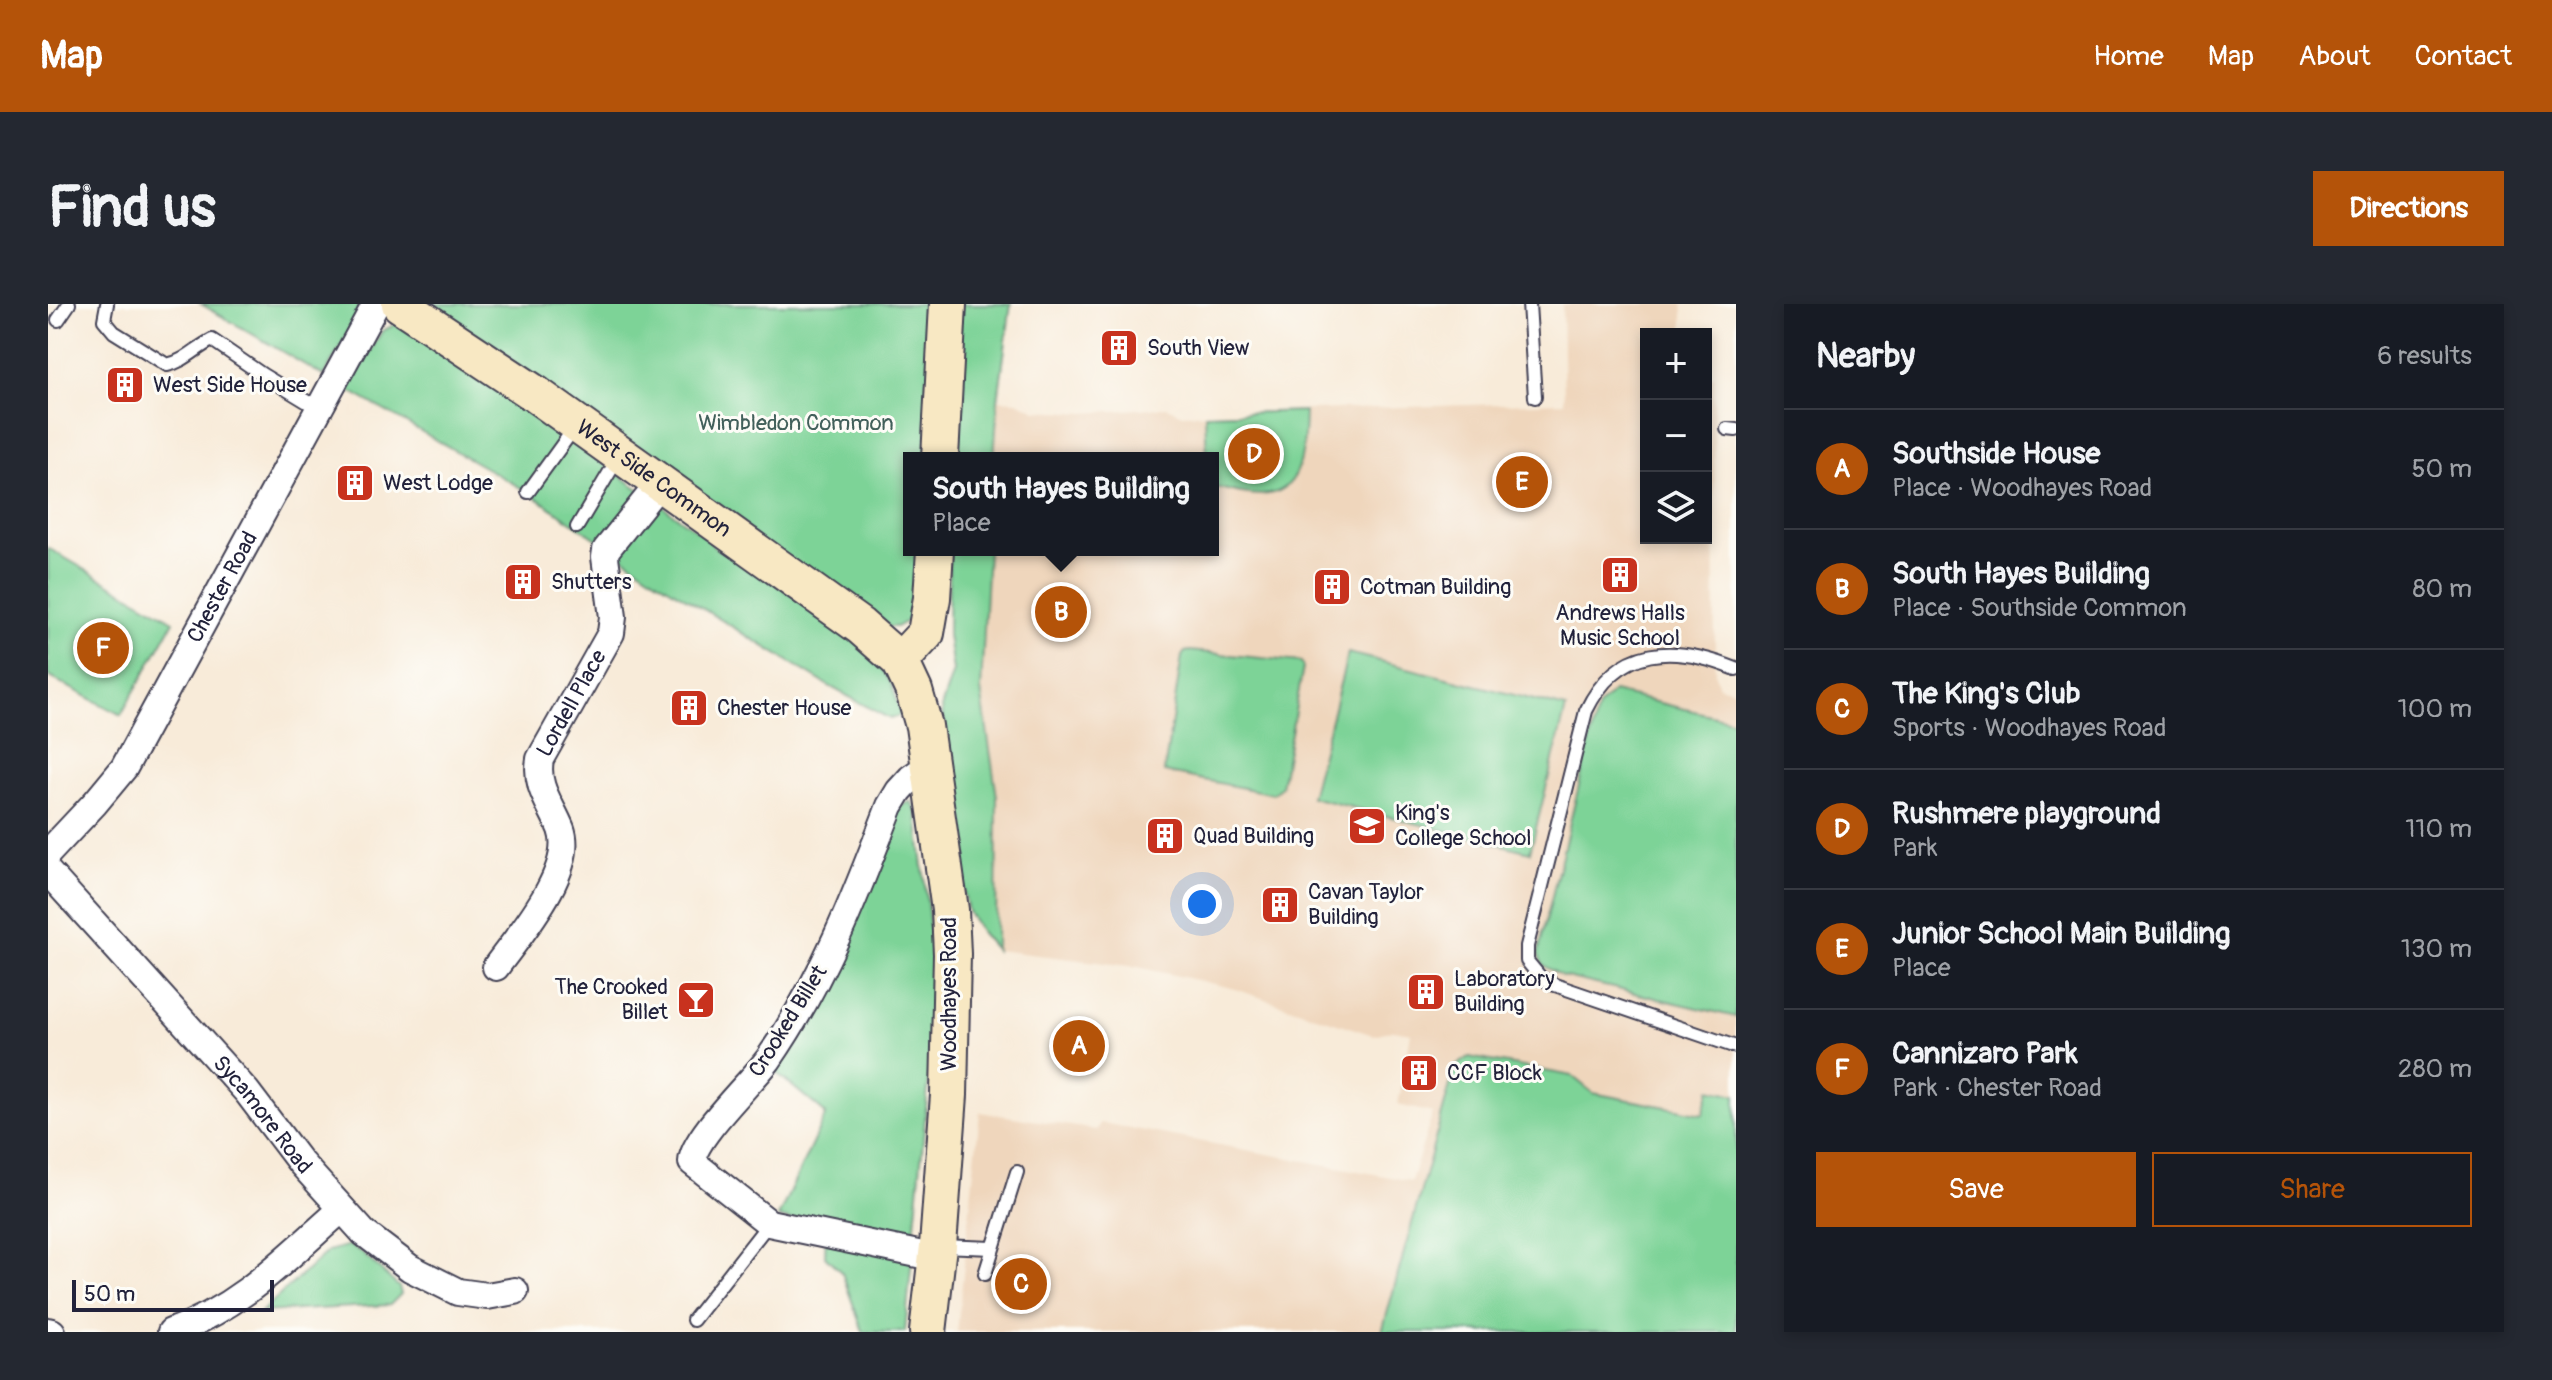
<!DOCTYPE html>
<meta charset="utf-8">
<style>
:root{--surface:#171b24;--page:#242831;--text:#f1f3f6;--muted:#9ea1a6;--line:#363941;--accent:#b45309}
body{margin:0;font-family:Pangolin,sans-serif;background:var(--page);color:var(--text)}
.controls{position:absolute;right:24px;top:24px;display:grid;overflow:hidden;border-radius:0px;box-shadow:0 4px 12px #0003}
.controls button{width:72px;height:72px;display:grid;place-items:center;padding:0;border:0;border-bottom:2px solid var(--line);background:var(--surface);color:var(--text);font:40px sans-serif}
.scale{position:absolute;left:24px;bottom:20px;width:202px;box-sizing:border-box;padding-left:8px;border:4px solid #22223b;border-top:0;font-size:22px;line-height:28px;white-space:nowrap;color:#22223b;-webkit-text-stroke:6px #fdfcf7;paint-order:stroke}
.you{position:absolute;left:1154px;top:600px;width:28px;height:28px;margin:-20px;border:6px solid #fff;border-radius:50%;background:#1a73e8;box-shadow:0 0 0 12px #1a73e833}
.badge{display:grid;place-items:center;width:52px;height:52px;border-radius:50%;background:var(--accent);color:#fff;font-size:26px;font-weight:700}
.pin{position:absolute;translate:-50% -50%;border:4px solid #fff;box-shadow:0 2px 8px #0006}
.popup{position:absolute;left:855px;top:148px;width:316px;height:104px;box-sizing:border-box;display:grid;place-content:center;border-radius:0px;background:var(--surface);filter:drop-shadow(0 2px 6px #0005);font-size:26px;white-space:nowrap;color:var(--muted)}
.popup b{font-size:30px;color:var(--text)}
.popup::after{content:'';position:absolute;left:50%;top:100%;margin-left:-16px;border:16px solid transparent;border-top-color:var(--surface)}
.list{margin:0;padding:0;list-style:none}
h2{display:flex;justify-content:space-between;align-items:center;height:104px;margin:0;padding:0 32px;font-size:34px}
h2 small{font-size:26px;font-weight:400;color:var(--muted)}
.list li{display:grid;grid-template-columns:52px 1fr auto;gap:24px;align-items:center;box-sizing:border-box;height:120px;padding:0 32px;border-top:2px solid var(--line)}
.list b{display:block;font-size:30px;white-space:nowrap}
.list p{margin:0;font-size:26px;white-space:nowrap;color:var(--muted)}
.list em{font-size:26px;font-style:normal;color:var(--muted)}
.actions{display:flex;gap:16px;padding:24px 32px}
.actions a{flex:1;padding:18px 0;border:2px solid var(--accent);border-radius:0px;text-align:center;font-size:28px;color:var(--accent)}
.actions .main{background:var(--accent);color:#fff}
.icon{flex:none;width:44px;height:44px;fill:none;stroke:currentColor;stroke-width:2;stroke-linecap:round;stroke-linejoin:round}
.map{position:relative;flex:none;width:1688px;height:1028px;overflow:hidden;border-radius:0px}
header{display:flex;align-items:center;gap:48px;box-sizing:border-box;height:112px;padding:0 40px;background:var(--accent);color:#fff}
header strong{font-size:38px}
nav{display:flex;gap:44px;margin-inline-start:auto;font-size:28px}
.intro{display:flex;align-items:center;justify-content:space-between;box-sizing:border-box;height:192px;padding:0 48px}
h1{margin:0;font-size:56px}
.button{padding:20px 36px;border-radius:0px;background:var(--accent);color:#fff;font-size:28px;font-weight:700}
main{display:flex;gap:48px;padding:0 48px}
aside{flex:1;background:var(--surface);border-radius:0px;box-shadow:0 4px 12px #0003}
.map>svg:first-child{display:block}
.built{fill:#efd6bc}
.green{fill:#7dd397;stroke:#507a69;stroke-width:2}
.lines{fill:none;stroke-linecap:round;stroke-linejoin:round}
.lane-casing{stroke:#424053;stroke-width:16}
.street-casing{stroke:#424053;stroke-width:30}
.secondary-casing{stroke:#424053;stroke-width:40}
.lane{stroke:#fff;stroke-width:12}
.street{stroke:#fff;stroke-width:26}
.secondary{stroke:#f8e8c3;stroke-width:36}
.labels{text-anchor:middle;dominant-baseline:central;stroke-width:6;stroke-linejoin:round;paint-order:stroke}
.poi-label{font-size:22px;fill:#22223b;stroke:#fdfcf7;text-anchor:start}
.park-label{font-size:22px;fill:#42605b;stroke:#fdfcf7}
.street-label{font-size:22px;fill:#22223b;stroke:#fdfcf7}
</style>
<header>
<strong>Map</strong>
<nav><a>Home</a><a>Map</a><a>About</a><a>Contact</a></nav>
</header>
<div class="intro"><h1>Find us</h1><a class="button">Directions</a></div>
<main>
<div class="map">
<svg width="1688" height="1028" viewBox="0 0 1688 1028">
<rect width="100%" height="100%" fill="#fdfcf7"/>
<filter id="ink" filterUnits="userSpaceOnUse"><feTurbulence type="fractalNoise" baseFrequency=".0125" numOctaves="2"/><feDisplacementMap in="SourceGraphic" scale="16" xChannelSelector="R" yChannelSelector="G"/><feConvolveMatrix kernelMatrix="1 2 1 2 8 2 1 2 1" color-interpolation-filters="sRGB"/></filter>
<filter id="wash" filterUnits="userSpaceOnUse"><feTurbulence type="fractalNoise" baseFrequency=".006" numOctaves="4" result="noise"/><feDisplacementMap in="SourceGraphic" scale="32" xChannelSelector="R" yChannelSelector="G"/><feGaussianBlur stdDeviation="1.8" result="paint"/><feColorMatrix in="noise" values="0 0 0 0 0 0 0 0 0 0 0 0 0 0 0 0 0 1.4 0 .05"/><feComposite in="paint" operator="in"/></filter>
<g filter="url(#wash)">
<rect width="100%" height="100%" fill="#f8ebd9"/>
<path class="built" d="M1514 0H1635V30H1598V234H1658V72L1666 73 1667 371 1671 382 1688 387V1028H909L932 808 1049 826 1052 819 1065 821 1363 877 1385 809 1350 801 1363 729 1346 726 1325 731 1184 684 1090 663 948 646 949 493 933 386 940 246H1165V154H946L950 96 969 97 988 106 1037 109 1119 103 1134 110 1516 98Z"/>
<path class="green" d="M153 0H310L311 10 276 72Z
M370 0H887L878 154H861V246H873L864 314 848 323H836Z
M913 0H963L950 96 946 154H904Z
M348 20 364 21 656 232 670 246 702 260 827 352 844 381 852 406 851 412 842 415 779 381 610 277 480 188 300 86 334 27Z
M1257 107C1256 136 1258 184 1221 190 1204 193 1182 186 1165 183V154H1159L1157 110Z
M0 244 126 317 73 411 0 372Z
M901 246H940L933 386 949 493 948 646 933 629 920 608 909 555 895 419 894 401 905 367 900 331Z
M1142 347 1253 358 1255 364 1233 483 1225 490 1116 468 1134 352 1137 348Z
M1300 349 1518 404 1482 548 1263 493Z
M1565 388 1688 417V713L1514 672 1495 661 1490 650 1550 403Z
M863 497 869 510 889 687 857 1028H815L794 969 777 952 778 925 730 913 778 810 725 766 850 503Z
M1421 753 1524 772 1545 789 1655 810 1662 785 1688 791V1028H1334L1407 763Z
M301 941 312 947 351 983 353 990 342 1001 213 1008 280 947Z"/>
</g>
<g filter="url(#ink)">
<g class="lines">
<defs>
<path id="lane" d="M59 0 56 16 66 28 119 61C136 58 148 44 164 36L215 71 271 105
M1481 0 1487 93
M10 16 21 0
M1679 125 1688 126
M480 188 527 123
M529 223 570 154
M1688 365C1626 340 1570 340 1538 407L1479 642V657L1493 674 1507 681 1688 743
M893 942 945 944
M937 970 969 868
M645 1016 721 919"/>
<g id="street">
<path d="M883 460 863 474 851 487 842 502C808 591 775 677 720 756 702 780 645 833 644 858L721 919 889 954"/>
<path id="s1" d="M0 549 47 499 76 464 328 0"/>
<path id="s2" d="M0 568 199 788 252 858 316 929 362 964 410 988 439 992 467 987"/>
<path id="s3" d="M448 663C471 631 528 566 513 525 503 500 487 483 492 455L563 329 565 313 557 253 558 246 611 180"/>
<path d="M0 1027 4 1028"/>
<path d="M123 1028C192 1004 240 952 294 905"/>
</g>
<g id="secondary">
<path id="s4" d="M352 0 489 91 812 322 852 357 866 387 876 422 902 606 904 650 901 791 890 942 880 1028"/>
<path d="M892 154 900 0"/>
<path d="M852 357 878 329 884 294 887 246"/>
</g>
</defs>
<use href="#lane" class="lane-casing"/>
<use href="#street" class="street-casing"/>
<use href="#secondary" class="secondary-casing"/>
<use href="#lane" class="lane"/>
<use href="#street" class="street"/>
<use href="#secondary" class="secondary"/>
</g>
</g>
<defs>
<symbol id="building-square" viewBox="-11 -11 22 22"><rect x="-9" y="-9" width="18" height="18" rx="4" fill="#c8321e" stroke="#fdfcf7"/><path d="M-4-6H4V6H1V3H-1V6H-4ZM-2.5-4.3h1.7v1.8h-1.7ZM.8-4.3h1.7v1.8H.8ZM-2.5-1h1.7V.8h-1.7ZM.8-1h1.7V.8H.8Z" fill="#fff"/></symbol>
<symbol id="school-square" viewBox="-11 -11 22 22"><rect x="-9" y="-9" width="18" height="18" rx="4" fill="#c8321e" stroke="#fdfcf7"/><path d="M0-5L7-2L0 1L-7-2ZM-4 1L0 2.5L4 1V4Q0 6-4 4Z" fill="#fff"/></symbol>
<symbol id="bar-square" viewBox="-11 -11 22 22"><rect x="-9" y="-9" width="18" height="18" rx="4" fill="#c8321e" stroke="#fdfcf7"/><path d="M-6-5H6L.8 .8V4.5H3.5V6h-7V4.5H-.8V.8Z" fill="#fff"/></symbol>
</defs>
<g fill-rule="evenodd">
<use href="#building-square" x="1049" y="22" width="44" height="44"/>
<use href="#building-square" x="55" y="59" width="44" height="44"/>
<use href="#building-square" x="285" y="157" width="44" height="44"/>
<use href="#building-square" x="1550" y="249" width="44" height="44"/>
<use href="#building-square" x="453" y="256" width="44" height="44"/>
<use href="#building-square" x="1262" y="261" width="44" height="44"/>
<use href="#building-square" x="619" y="382" width="44" height="44"/>
<use href="#school-square" x="1297" y="500" width="44" height="44"/>
<use href="#building-square" x="1095" y="510" width="44" height="44"/>
<use href="#building-square" x="1210" y="579" width="44" height="44"/>
<use href="#building-square" x="1356" y="666" width="44" height="44"/>
<use href="#bar-square" x="626" y="674" width="44" height="44"/>
<use href="#building-square" x="1349" y="747" width="44" height="44"/>
</g>
<g class="labels">
<g class="poi-label">
<text x="1099" y="44">South View</text>
<text x="105" y="81">West Side House</text>
<text x="335" y="179">West Lodge</text>
<text x="503" y="278">Shutters</text>
<text x="1312" y="283">Cotman Building</text>
<text x="1572" y="309" text-anchor="middle">Andrews Halls<tspan x="1572" dy="25">Music School</tspan></text>
<text x="669" y="404">Chester House</text>
<text x="1347" y="509">King's<tspan x="1347" dy="25">College School</tspan></text>
<text x="1145" y="532">Quad Building</text>
<text x="1260" y="588">Cavan Taylor<tspan x="1260" dy="25">Building</tspan></text>
<text x="1406" y="675">Laboratory<tspan x="1406" dy="25">Building</tspan></text>
<text x="620" y="683" text-anchor="end">The Crooked<tspan x="620" dy="25">Billet</tspan></text>
<text x="1399" y="769">CCF Block</text>
</g>
<g class="park-label">
<text x="748" y="119">Wimbledon Common</text>
</g>
<g class="street-label">
<text stroke="none"><textPath href="#s4" startOffset="308">West Side Common</textPath></text>
<text stroke="none"><textPath href="#s1" startOffset="320">Chester Road</textPath></text>
<text stroke="none"><textPath href="#s3" startOffset="296">Lordell Place</textPath></text>
<text transform="translate(901 690) rotate(-90)">Woodhayes Road</text>
<text transform="translate(740 717) rotate(-58)">Crooked Billet</text>
<text stroke="none"><textPath href="#s2" startOffset="324">Sycamore Road</textPath></text>
</g>
</g>
</svg>
<div class="controls">
<button>+</button>
<button>−</button>
<button><svg class="icon" aria-label="layers" viewBox="0 0 24 24"><path d="M12 4l9 5-9 5-9-5zM3 14l9 5 9-5"/></svg></button>
</div>
<div class="scale">50 m</div>
<div class="you"></div>
<div class="pin badge" style="left:1031px;top:742px">A</div>
<div class="pin badge" style="left:1013px;top:308px">B</div>
<div class="popup"><b>South Hayes Building</b>Place</div>
<div class="pin badge" style="left:973px;top:980px">C</div>
<div class="pin badge" style="left:1206px;top:150px">D</div>
<div class="pin badge" style="left:1474px;top:178px">E</div>
<div class="pin badge" style="left:55px;top:344px">F</div>
</div>
<aside>
<h2>Nearby<small>6 results</small></h2>
<ul class="list">
<li><span class="badge">A</span><div><b>Southside House</b><p>Place · Woodhayes Road</p></div><em>50 m</em></li>
<li><span class="badge">B</span><div><b>South Hayes Building</b><p>Place · Southside Common</p></div><em>80 m</em></li>
<li><span class="badge">C</span><div><b>The King's Club</b><p>Sports · Woodhayes Road</p></div><em>100 m</em></li>
<li><span class="badge">D</span><div><b>Rushmere playground</b><p>Park</p></div><em>110 m</em></li>
<li><span class="badge">E</span><div><b>Junior School Main Building</b><p>Place</p></div><em>130 m</em></li>
<li><span class="badge">F</span><div><b>Cannizaro Park</b><p>Park · Chester Road</p></div><em>280 m</em></li>
</ul>
<div class="actions"><a class="main">Save</a><a>Share</a></div>
</aside>
</main>
